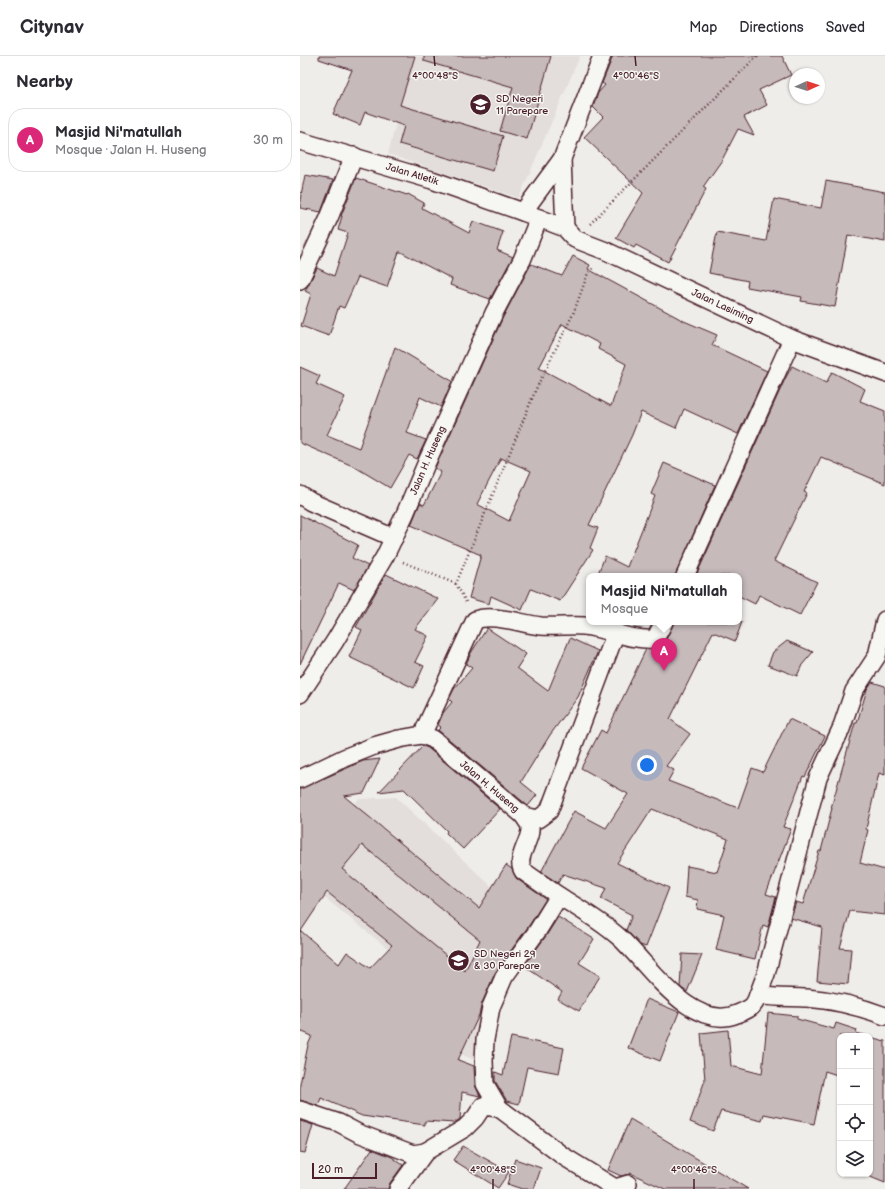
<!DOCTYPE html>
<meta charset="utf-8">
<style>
:root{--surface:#fff;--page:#f2f2f3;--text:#2b2b33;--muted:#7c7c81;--line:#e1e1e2;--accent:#db2777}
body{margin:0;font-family:"Balsamiq Sans",sans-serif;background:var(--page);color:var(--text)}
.controls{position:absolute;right:12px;bottom:12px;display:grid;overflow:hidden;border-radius:8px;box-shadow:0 1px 3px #0004}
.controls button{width:36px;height:36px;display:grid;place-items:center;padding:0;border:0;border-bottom:1px solid var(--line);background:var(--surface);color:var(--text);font:20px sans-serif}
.compass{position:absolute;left:489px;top:12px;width:36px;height:36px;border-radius:50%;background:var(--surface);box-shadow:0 1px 3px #0004;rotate:87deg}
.scale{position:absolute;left:12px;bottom:10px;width:65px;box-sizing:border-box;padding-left:4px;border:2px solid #4a1f2b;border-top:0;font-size:11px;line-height:14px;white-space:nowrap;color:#4a1f2b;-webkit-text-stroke:3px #f6f6f2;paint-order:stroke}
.you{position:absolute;left:347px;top:709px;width:14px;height:14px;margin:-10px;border:3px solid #fff;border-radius:50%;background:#1a73e8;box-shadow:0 0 0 6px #1a73e833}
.badge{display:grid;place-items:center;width:26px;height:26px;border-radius:50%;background:var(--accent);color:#fff;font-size:13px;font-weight:700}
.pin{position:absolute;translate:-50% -33px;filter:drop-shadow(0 1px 2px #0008)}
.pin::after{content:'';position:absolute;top:21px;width:14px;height:12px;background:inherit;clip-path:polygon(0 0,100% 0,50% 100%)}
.popup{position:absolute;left:286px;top:517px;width:156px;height:52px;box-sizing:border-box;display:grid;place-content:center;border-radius:8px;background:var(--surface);filter:drop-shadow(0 1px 3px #0005);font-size:13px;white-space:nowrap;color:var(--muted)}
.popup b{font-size:15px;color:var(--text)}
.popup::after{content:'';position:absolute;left:50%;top:100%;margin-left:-8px;border:8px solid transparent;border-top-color:var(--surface)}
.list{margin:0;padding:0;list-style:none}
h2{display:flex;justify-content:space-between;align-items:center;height:52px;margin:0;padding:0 16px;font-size:17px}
h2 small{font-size:13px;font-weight:400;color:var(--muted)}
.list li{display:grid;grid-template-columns:26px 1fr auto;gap:12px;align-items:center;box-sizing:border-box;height:64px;margin:0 8px 8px;padding:0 8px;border:1px solid var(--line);border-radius:16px}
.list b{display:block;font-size:15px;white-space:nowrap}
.list p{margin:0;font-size:13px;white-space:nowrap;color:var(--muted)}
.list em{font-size:13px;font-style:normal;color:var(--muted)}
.icon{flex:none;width:22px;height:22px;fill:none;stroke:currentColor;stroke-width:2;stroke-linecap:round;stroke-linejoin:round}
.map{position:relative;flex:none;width:585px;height:1133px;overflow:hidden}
header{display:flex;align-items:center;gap:24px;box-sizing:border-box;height:56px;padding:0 20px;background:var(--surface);border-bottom:1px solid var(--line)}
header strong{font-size:19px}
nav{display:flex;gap:22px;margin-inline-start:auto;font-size:14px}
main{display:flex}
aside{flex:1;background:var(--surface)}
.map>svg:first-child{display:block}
.built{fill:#e3dedc}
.building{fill:#c6babb;stroke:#4a1f2b;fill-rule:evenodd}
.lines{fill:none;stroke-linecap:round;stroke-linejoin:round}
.minor-casing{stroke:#4a1f2b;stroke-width:20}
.path{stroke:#4a1f2b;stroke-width:2.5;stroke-dasharray:1 3;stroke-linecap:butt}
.minor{stroke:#f6f6f2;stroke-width:17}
.ticks{fill:none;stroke:#4a1f2b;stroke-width:1.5}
.labels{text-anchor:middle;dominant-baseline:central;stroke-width:3;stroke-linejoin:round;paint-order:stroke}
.poi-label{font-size:10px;fill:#4a1f2b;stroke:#f6f6f2;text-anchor:start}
.street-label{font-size:10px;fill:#4a1f2b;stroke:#f6f6f2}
.ticks-label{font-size:10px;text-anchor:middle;fill:#4a1f2b;stroke:#f6f6f2;stroke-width:3;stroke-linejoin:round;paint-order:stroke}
</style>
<header>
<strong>Citynav</strong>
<nav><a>Map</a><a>Directions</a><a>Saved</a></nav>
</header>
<main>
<aside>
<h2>Nearby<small></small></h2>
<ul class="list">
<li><span class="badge">A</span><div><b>Masjid Ni'matullah</b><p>Mosque · Jalan H. Huseng</p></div><em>30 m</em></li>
</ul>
</aside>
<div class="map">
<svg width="585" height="1133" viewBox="0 0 585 1133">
<rect width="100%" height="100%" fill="#efedea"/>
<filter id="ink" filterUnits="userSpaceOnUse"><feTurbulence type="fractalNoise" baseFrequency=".025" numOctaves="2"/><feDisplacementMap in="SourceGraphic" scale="8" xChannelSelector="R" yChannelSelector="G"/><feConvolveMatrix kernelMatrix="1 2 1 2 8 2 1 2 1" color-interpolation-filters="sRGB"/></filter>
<g filter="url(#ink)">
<path class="built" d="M113 0H280L219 142 88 98Z
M96 741 232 868 179 1006 125 983 148 941 0 822V796L59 743Z"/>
<path class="building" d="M19 0H115L100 49 203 80 193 115 99 88 104 70 65 56 60 69 33 58 52 14 19 3Z
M124 0H251L227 83 200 75 213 31 124 5Z
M313 0H482L491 19 459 34 467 49 444 61 454 79 438 73 422 104 403 131 406 133 368 206 336 189 334 192 316 182 343 137 284 81 303 61 293 51 298 37 305 29 302 27Z
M5 119 33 124 21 156 0 152V144Z
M56 122 107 139 108 138 124 147 122 152 169 177 173 165 203 176 197 194 213 201 190 243 150 229 152 223 101 196H99L87 231 58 221 44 252 39 250 29 280 1 270 11 238 5 235 17 212 34 220 48 177 38 174 42 160H41Z
M526 125 585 136V186L548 179 535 251 501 245 502 241 447 231 448 225 409 217 417 176 466 185 474 143 521 152Z
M273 200 290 209 288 213 384 265 417 279 412 289 467 315 438 378 384 353 376 372 341 356 332 379 289 469 298 472 290 492 293 494 260 545 231 533 222 554 191 540 189 548 169 542 181 499 111 469 120 447 124 449 141 416 135 412 203 261 231 208 262 220ZM262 268 300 288 298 293 326 308 311 350 239 312ZM201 402 231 415 209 465 177 448Z
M95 291 152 325 141 351 120 341 107 377 126 384 117 403 109 399 90 432 55 411 0 387V311L20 320 16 328 45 341 27 379 59 392Z
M492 310 526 327 532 316 565 333 560 345 585 355V428L521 401 504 436 507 437 474 505 517 526 500 559 459 539 455 548 439 540V520H396L485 323Z
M364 407 415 429 375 520H297L305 500 327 511 355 440 351 438Z
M0 459 58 489 52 502 68 510 54 534 39 527 0 608Z
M86 518 138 543 115 573 128 580 115 606 124 610 114 632 49 601 62 574 56 571Z
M374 566H442L435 585 413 576 370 663 390 678 366 710 374 714 368 725 438 752 452 712 463 716 489 663 525 680 505 721 503 720 483 771 491 773 466 838 476 841 468 871 463 869 455 903 416 894 424 859 397 853 398 844 385 841 387 810 417 816 428 783 352 753 317 807 369 832 346 891 340 889 326 874 332 859 301 843 306 832 263 818 258 827 241 816 274 755 306 772 328 738 281 712 301 674 306 677 346 593H355L361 591 364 588Z
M187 572 226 598 217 612 248 635 270 582 298 595 278 641 250 679 221 726 237 739 228 750 138 674 141 671 138 669 143 657 152 646 149 643 154 633 172 612 166 608 171 597Z
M487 585 513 596 502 609 497 620 468 609 473 596Z
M572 626 585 630V719L579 717 566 773 568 774 560 807 585 814V859L550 855 540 892 551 893 548 928 517 925 522 871 491 862 496 846 503 848 519 795H521L532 752H531L555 667H557L567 633Z
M123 690 128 692 200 753 163 793 146 777 147 775 104 733 79 736Z
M80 703 64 737 44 740 179 852 206 809 212 813 217 823 246 843 230 868 195 917 182 947 179 959 158 1004 174 1010 175 1029 180 1040 162 1036 160 1063 154 1067 125 1065V1069L62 1060 21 1042 18 1050 0 1044V1028L8 989 12 980 0 975V733L63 705ZM62 789 180 884 165 915 42 813ZM27 836 92 889 70 912 47 896 39 908 1 875Z
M258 861 294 883 279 907 300 920 279 955 258 943 262 936 224 910 246 880Z
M382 898 402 899 387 936 380 931Z
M347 943 379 956 360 1005 328 992Z
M468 957 497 960V963L534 973 536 967 557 974 556 977 568 980H540V1020L525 1015 514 1068 464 1058 462 1065 421 1055 413 1075 390 1066 405 1024 401 977 428 974 431 1010 462 1018Z
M211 981 264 992 259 1017 227 1011 219 1048 207 1045 195 1025V1016L203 1019Z
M570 981 585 985V1127L563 1118H570Z
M330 1063 448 1133H365L330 1117V1118L321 1120 308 1114Z
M0 1065 13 1069 5 1097 0 1096Z
M163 1090 209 1116 198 1132 153 1104Z
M72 1093 92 1101 103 1109 90 1127 88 1133H44Z
M215 1103 241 1112 234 1133H222L207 1128Z"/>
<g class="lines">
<defs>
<g id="minor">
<path id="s1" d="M0 85 132 124 223 156 265 172 275 183 306 195 492 283 585 317"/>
<path d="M262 103 265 172"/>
<path d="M223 156 262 103 302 0"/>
<path d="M0 224 29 162 54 100"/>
<path d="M0 439 11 446 94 482"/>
<path d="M385 520 492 283"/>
<path d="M585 564 577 600 554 635 541 673 518 722 466 918 458 939C474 942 491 941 507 942 533 944 561 951 585 960"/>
<path id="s2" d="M0 638 35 585 85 500 105 458 126 408 194 257 222 204 239 162"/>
<path d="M122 679 175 564C192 557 222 568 241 570 255 571 270 569 284 570 309 573 331 585 355 583L364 566"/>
<path id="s3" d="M0 723 44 702 74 690 99 683 122 679 133 683 224 760 238 763 249 755 316 576"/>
<path d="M224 760C225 763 228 766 229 768 235 781 214 800 223 815L259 840 238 874 204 921 191 951 185 984 184 1005 185 1028 199 1052 263 1100 315 1132 328 1128"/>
<path d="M259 840C280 853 301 865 319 881 348 907 391 977 437 958 449 953 454 952 458 939"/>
<path d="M0 1054 39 1067 58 1077 113 1098 125 1096"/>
<path d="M98 1133 125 1096 165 1072 175 1062 183 1050 199 1052"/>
</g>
</defs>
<use href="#minor" class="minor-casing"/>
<path class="path" d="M290 168 457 0
M103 506 156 528
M166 546 156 528 236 333 273 258 288 217 294 211"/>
<use href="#minor" class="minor"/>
</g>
</g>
<path class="ticks" d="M134 0 135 10M335 0 336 10M193 1123V1133M394 1123V1133"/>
<defs>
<symbol id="school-disc" viewBox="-11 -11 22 22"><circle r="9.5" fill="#4a1f2b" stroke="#f6f6f2"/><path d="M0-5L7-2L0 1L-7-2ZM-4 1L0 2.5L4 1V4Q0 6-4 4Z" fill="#fff"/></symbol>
</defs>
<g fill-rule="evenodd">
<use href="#school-disc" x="168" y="36" width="25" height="25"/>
<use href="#school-disc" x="146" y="892" width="25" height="25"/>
</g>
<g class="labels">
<g class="poi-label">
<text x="196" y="43">SD Negeri<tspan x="196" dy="12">11 Parepare</tspan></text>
<text x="174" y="898">SD Negeri 29<tspan x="174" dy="12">&amp; 30 Parepare</tspan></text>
</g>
<g class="street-label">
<text stroke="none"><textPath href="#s1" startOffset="117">Jalan Atletik</textPath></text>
<text stroke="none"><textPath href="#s1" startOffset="456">Jalan Lasiming</textPath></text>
<text stroke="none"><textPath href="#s2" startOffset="267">Jalan H. Huseng</textPath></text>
<text stroke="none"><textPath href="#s3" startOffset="216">Jalan H. Huseng</textPath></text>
</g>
</g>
<g class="ticks-label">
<text x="135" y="23">4°00'48"S</text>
<text x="336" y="23">4°00'46"S</text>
<text x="193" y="1117">4°00'48"S</text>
<text x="394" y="1117">4°00'46"S</text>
</g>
</svg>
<div class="controls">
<button>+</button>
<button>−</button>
<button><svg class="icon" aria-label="locate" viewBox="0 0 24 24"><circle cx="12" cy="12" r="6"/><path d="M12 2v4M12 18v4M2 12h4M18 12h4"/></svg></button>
<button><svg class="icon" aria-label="layers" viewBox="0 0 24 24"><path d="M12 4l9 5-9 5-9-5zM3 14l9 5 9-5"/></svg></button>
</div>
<svg class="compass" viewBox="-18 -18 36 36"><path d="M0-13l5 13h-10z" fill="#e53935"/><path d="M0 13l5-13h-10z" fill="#7c7c81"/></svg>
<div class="scale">20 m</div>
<div class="you"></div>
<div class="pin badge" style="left:364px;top:615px">A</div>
<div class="popup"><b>Masjid Ni'matullah</b>Mosque</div>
</div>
</main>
